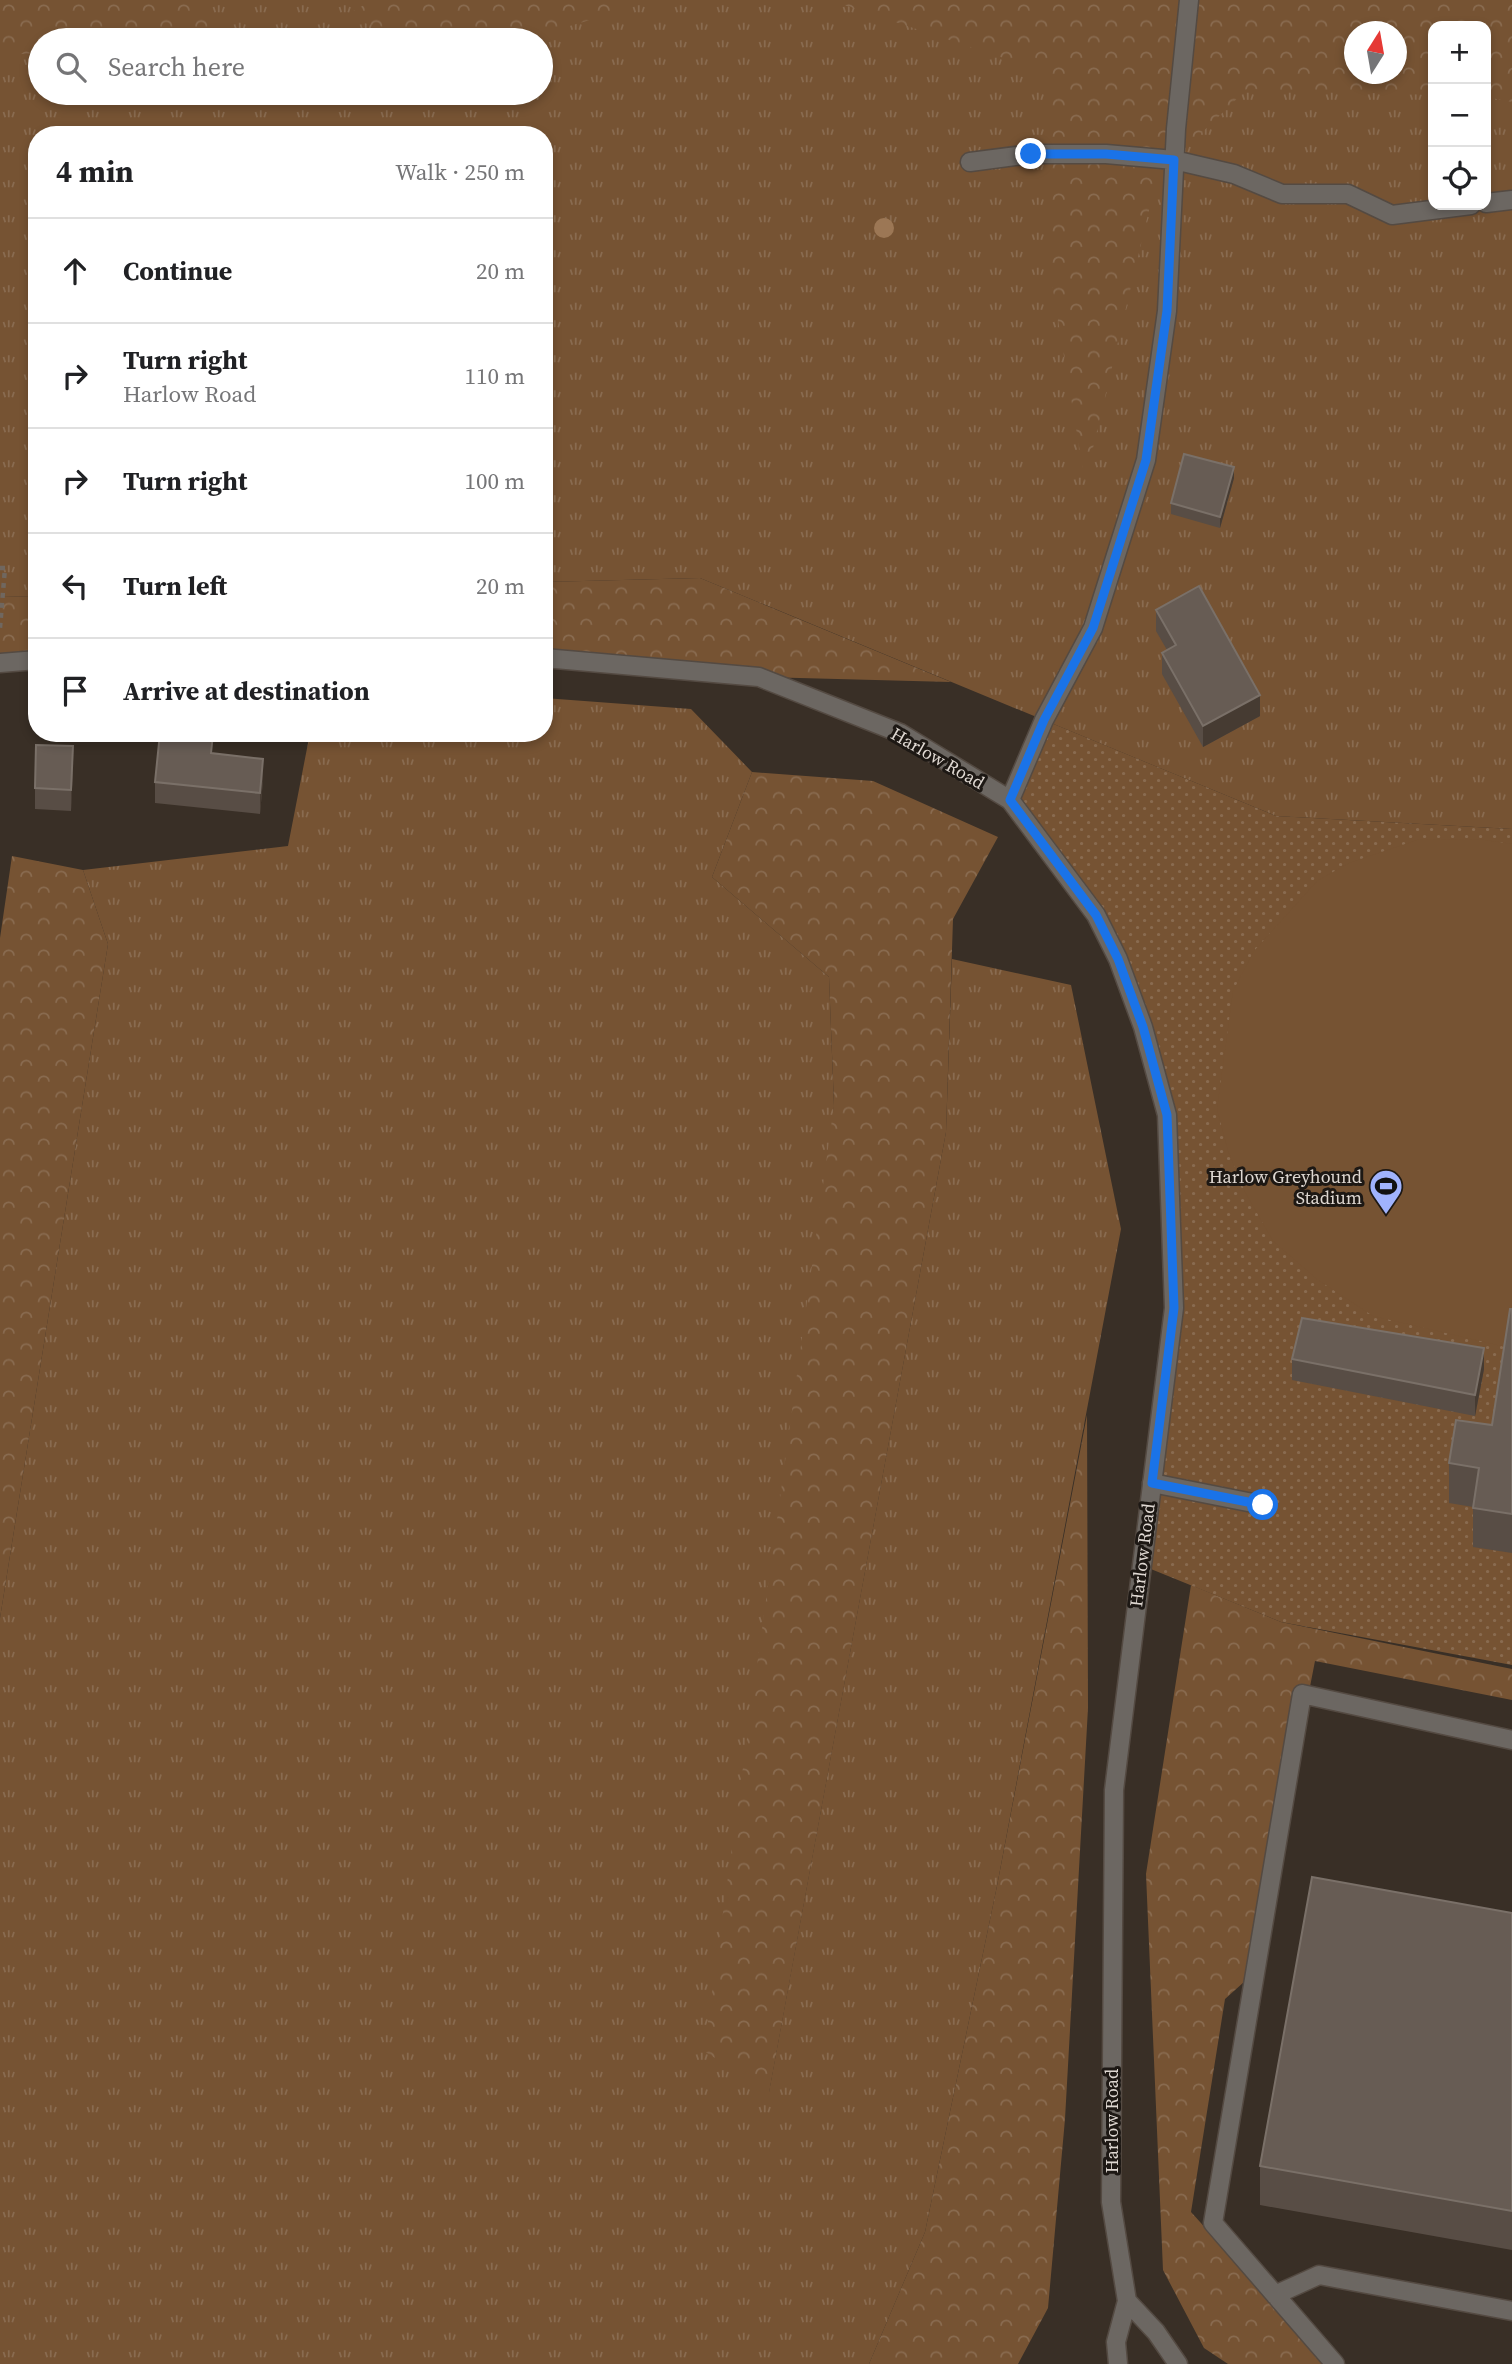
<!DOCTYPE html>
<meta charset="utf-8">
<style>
:root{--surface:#fff;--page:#f6f6f6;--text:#202124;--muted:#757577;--line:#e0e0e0}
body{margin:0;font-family:"Source Serif 4",serif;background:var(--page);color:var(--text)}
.controls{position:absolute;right:21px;top:21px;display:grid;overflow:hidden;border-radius:14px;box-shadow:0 4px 10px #0003}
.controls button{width:63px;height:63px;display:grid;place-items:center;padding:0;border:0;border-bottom:2px solid var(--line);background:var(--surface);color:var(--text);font:35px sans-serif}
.compass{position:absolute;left:1344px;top:21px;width:63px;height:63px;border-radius:50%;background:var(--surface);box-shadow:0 4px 10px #0003;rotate:11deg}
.stop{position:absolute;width:21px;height:21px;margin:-16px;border:5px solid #1a73e8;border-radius:50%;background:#fff}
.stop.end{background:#1a73e8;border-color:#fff;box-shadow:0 2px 7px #0008}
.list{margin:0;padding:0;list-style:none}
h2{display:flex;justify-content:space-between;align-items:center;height:91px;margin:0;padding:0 28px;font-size:30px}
h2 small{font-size:23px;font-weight:400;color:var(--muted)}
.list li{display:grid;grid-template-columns:46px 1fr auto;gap:21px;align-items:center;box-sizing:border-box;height:105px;padding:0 28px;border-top:2px solid var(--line)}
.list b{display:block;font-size:26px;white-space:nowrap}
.list p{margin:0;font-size:23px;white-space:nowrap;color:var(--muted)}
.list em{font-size:23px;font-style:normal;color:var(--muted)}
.icon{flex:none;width:38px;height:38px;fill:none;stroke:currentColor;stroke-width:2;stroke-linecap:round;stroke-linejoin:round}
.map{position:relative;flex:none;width:1512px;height:2364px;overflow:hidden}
.search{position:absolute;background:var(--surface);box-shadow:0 4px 10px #0003;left:28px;top:28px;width:525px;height:77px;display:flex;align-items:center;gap:18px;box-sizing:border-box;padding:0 24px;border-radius:38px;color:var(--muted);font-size:26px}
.panel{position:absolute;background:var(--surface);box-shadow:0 4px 10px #0003;left:28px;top:126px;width:525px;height:616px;border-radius:28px}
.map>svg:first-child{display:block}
.grass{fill:url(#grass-tufts);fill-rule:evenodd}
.forest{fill:url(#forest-crowns);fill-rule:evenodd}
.park{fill:url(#park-dots)}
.garden{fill:#765333}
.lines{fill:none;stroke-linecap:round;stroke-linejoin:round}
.service-casing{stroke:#544a42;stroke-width:21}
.tertiary-casing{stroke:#544a42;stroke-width:21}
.path{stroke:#70675f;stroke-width:4.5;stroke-dasharray:5 5;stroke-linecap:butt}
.service{stroke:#6c6762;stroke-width:18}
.tertiary{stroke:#6c6762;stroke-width:18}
.tree{fill:#9c7755}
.wall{fill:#584d45}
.shaded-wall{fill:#463b32}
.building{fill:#675c54;stroke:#7a7068;stroke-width:2}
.route{stroke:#1a73e8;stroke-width:9}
.labels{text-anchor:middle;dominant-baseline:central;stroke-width:6;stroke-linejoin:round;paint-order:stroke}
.street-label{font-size:18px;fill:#dfd8d2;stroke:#1d1814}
.poi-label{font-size:18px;fill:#dfd8d2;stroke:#1d1814;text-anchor:end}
</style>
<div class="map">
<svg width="1512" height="2364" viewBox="0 0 1512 2364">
<defs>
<pattern id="grass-tufts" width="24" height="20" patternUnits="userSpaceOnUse" patternTransform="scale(1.75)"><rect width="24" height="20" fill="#765333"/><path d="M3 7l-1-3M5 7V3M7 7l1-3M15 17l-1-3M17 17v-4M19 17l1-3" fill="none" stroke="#896b50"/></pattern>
<pattern id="forest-crowns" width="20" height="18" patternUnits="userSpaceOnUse" patternTransform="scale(1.75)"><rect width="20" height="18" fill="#765333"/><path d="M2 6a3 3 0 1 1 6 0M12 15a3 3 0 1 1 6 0" fill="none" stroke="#896b50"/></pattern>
<pattern id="park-dots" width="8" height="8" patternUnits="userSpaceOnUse" patternTransform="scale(1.75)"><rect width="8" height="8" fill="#765333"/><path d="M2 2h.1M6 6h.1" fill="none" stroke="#896b50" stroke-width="1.8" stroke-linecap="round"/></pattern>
</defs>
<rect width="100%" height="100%" fill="#392f26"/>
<path class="grass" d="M0 0H1512V829L1276 816 700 578 544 582V135H37V596L0 597ZM1433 26H1486V205H1433ZM1354 32H1396V74H1354ZM40 40H541V93H40Z
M544 698 691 709 752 772 712 877 829 977 834 1106 769 2092 946 1132 952 959 1071 985 1121 1229 997 1886 925 2232 869 2364H0V1618L108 944 83 870 288 846 310 733H544Z"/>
<path class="forest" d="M0 0H211L206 40H40V53L0 55Z
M373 0H622L607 15 522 40H441L341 18Z
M829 0H1512V102L1486 97V26H1433V95L1247 89 1157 176 1085 482 1052 284 1049 73ZM1354 32H1396V74H1354Z
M700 578 951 682 759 677 544 658V582Z
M37 596V661L0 662V597Z
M752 772 873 781 998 837 953 919 946 1132 769 2093 704 2051 834 1105 829 977 712 877Z
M12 856 83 870 108 944 0 1618V938Z
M1087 1415 1088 1708 1065 2119 1048 2308 1018 2364H869L925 2232 997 1886Z
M1191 1585 1281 1622 1512 1669V1700L1315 1661 1254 1973 1225 1999 1191 2212 1328 2364H1228L1204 2348 1163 2270 1146 1874Z"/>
<path class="park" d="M1044 720 1276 816 1512 829V1665L1281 1622 1141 1565 1174 1308 1167 1115 1118 959 1010 800Z"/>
<path class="garden" d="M1420 839 1485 840 1512 844V1553L1473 1547 1479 1508 1449 1503 1456 1459 1491 1465 1510 1348 1373 1316 1318 1280 1273 1241 1245 1192 1228 1151 1217 1109 1233 991 1254 951 1317 881 1349 863Z"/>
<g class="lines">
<defs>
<path id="service" d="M970 162 1031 154H1106L1174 160 1234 174 1282 194H1348L1392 215 1471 205
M1486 203 1512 200
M1010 800 1044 720 1093 628 1146 460 1167 311 1176 129 1189 0
M1152 1483 1263 1505
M1275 2295 1319 2275 1512 2311
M1335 2364 1213 2223 1302 1694 1512 1740"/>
<path id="tertiary" d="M544 658 759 677 900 733 1010 800 1096 915 1118 959 1143 1027 1167 1115 1174 1308 1114 1790 1111 2202 1127 2301 1116 2342 1118 2364
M0 663 37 660
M1127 2301 1156 2332 1178 2364"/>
</defs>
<use href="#service" class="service-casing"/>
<use href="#tertiary" class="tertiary-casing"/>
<path class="path" d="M0 568H5L0 628"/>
<use href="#service" class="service"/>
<use href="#tertiary" class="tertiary"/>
</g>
<circle class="tree" cx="884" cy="228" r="10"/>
<path class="wall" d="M1234 478 1220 528 1171 514V503Z
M1156 610 1260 716 1203 747 1162 674V653L1167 650 1156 631Z
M213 753 263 780 260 814 155 803V782Z
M73 767 71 811 35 809V788Z
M1512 1309V1553L1473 1547V1507L1449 1503V1463L1492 1425Z
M1292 1359 1484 1369 1475 1416 1292 1380Z
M1512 1913V2250L1260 2205V2166Z"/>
<path class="shaded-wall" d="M1234 467V478L1220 528V517Z
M1260 695V716L1203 747V726Z
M73 746V767L71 811V790Z
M263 759V780L260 814V793Z
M1484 1348V1369L1475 1416V1395Z"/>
<path class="building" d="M1184 454 1234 467 1220 517 1171 503Z
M1199 586 1260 695 1203 726 1162 653 1176 645 1156 610Z
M160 733H202L213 734 211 753 263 759 260 793 155 782Z
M36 745 73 746 71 790 35 788Z
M1510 1309H1512V1514L1473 1508 1479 1468 1449 1463 1456 1420 1492 1425Z
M1302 1318 1484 1348 1475 1395 1292 1359Z
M1312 1877 1512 1913V2211L1260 2166Z"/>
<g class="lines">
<path class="route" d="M1031 154H1106L1174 160 1167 311 1146 460 1093 628 1044 720 1010 800 1096 915 1118 959 1143 1027 1167 1115 1174 1308 1152 1483 1263 1505"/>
</g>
<defs>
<symbol id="stadium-pin" viewBox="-11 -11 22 30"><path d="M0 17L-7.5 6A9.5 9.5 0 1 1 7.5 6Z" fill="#a0b3fd" stroke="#1d1814"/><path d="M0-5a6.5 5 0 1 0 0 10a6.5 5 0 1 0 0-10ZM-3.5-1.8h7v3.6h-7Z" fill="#111"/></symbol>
</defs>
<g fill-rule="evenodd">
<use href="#stadium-pin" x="1367" y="1167" width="38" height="52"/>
</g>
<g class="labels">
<g class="street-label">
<text transform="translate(938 758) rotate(30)">Harlow Road</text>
<text transform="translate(1142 1555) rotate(-83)">Harlow Road</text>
<text transform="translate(1111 2121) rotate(-90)">Harlow Road</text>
</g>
<g class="poi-label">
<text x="1362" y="1176">Harlow Greyhound<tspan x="1362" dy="21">Stadium</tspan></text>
</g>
</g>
</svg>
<div class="controls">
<button>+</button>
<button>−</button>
<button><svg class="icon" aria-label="locate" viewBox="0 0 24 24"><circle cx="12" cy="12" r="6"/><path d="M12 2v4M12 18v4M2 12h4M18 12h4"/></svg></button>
</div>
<svg class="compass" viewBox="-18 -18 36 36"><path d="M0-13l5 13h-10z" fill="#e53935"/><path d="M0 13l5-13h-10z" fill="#757577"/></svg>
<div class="stop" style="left:1263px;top:1505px"></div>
<div class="stop end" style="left:1031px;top:154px"></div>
<div class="search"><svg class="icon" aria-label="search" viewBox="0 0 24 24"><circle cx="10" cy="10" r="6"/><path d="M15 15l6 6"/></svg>Search here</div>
<section class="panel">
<h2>4 min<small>Walk · 250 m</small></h2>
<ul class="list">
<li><svg class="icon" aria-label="ahead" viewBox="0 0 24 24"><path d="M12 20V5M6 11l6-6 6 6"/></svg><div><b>Continue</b></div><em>20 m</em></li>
<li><svg class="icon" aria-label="right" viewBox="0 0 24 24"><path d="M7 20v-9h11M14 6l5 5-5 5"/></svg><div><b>Turn right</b><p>Harlow Road</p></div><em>110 m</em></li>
<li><svg class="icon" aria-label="right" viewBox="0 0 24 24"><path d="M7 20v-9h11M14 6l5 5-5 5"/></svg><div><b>Turn right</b></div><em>100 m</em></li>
<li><svg class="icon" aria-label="left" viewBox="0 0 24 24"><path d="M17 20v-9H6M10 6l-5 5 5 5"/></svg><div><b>Turn left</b></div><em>20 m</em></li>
<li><svg class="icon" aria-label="arrive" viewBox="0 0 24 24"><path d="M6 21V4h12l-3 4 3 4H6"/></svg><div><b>Arrive at destination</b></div></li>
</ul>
</section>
</div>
